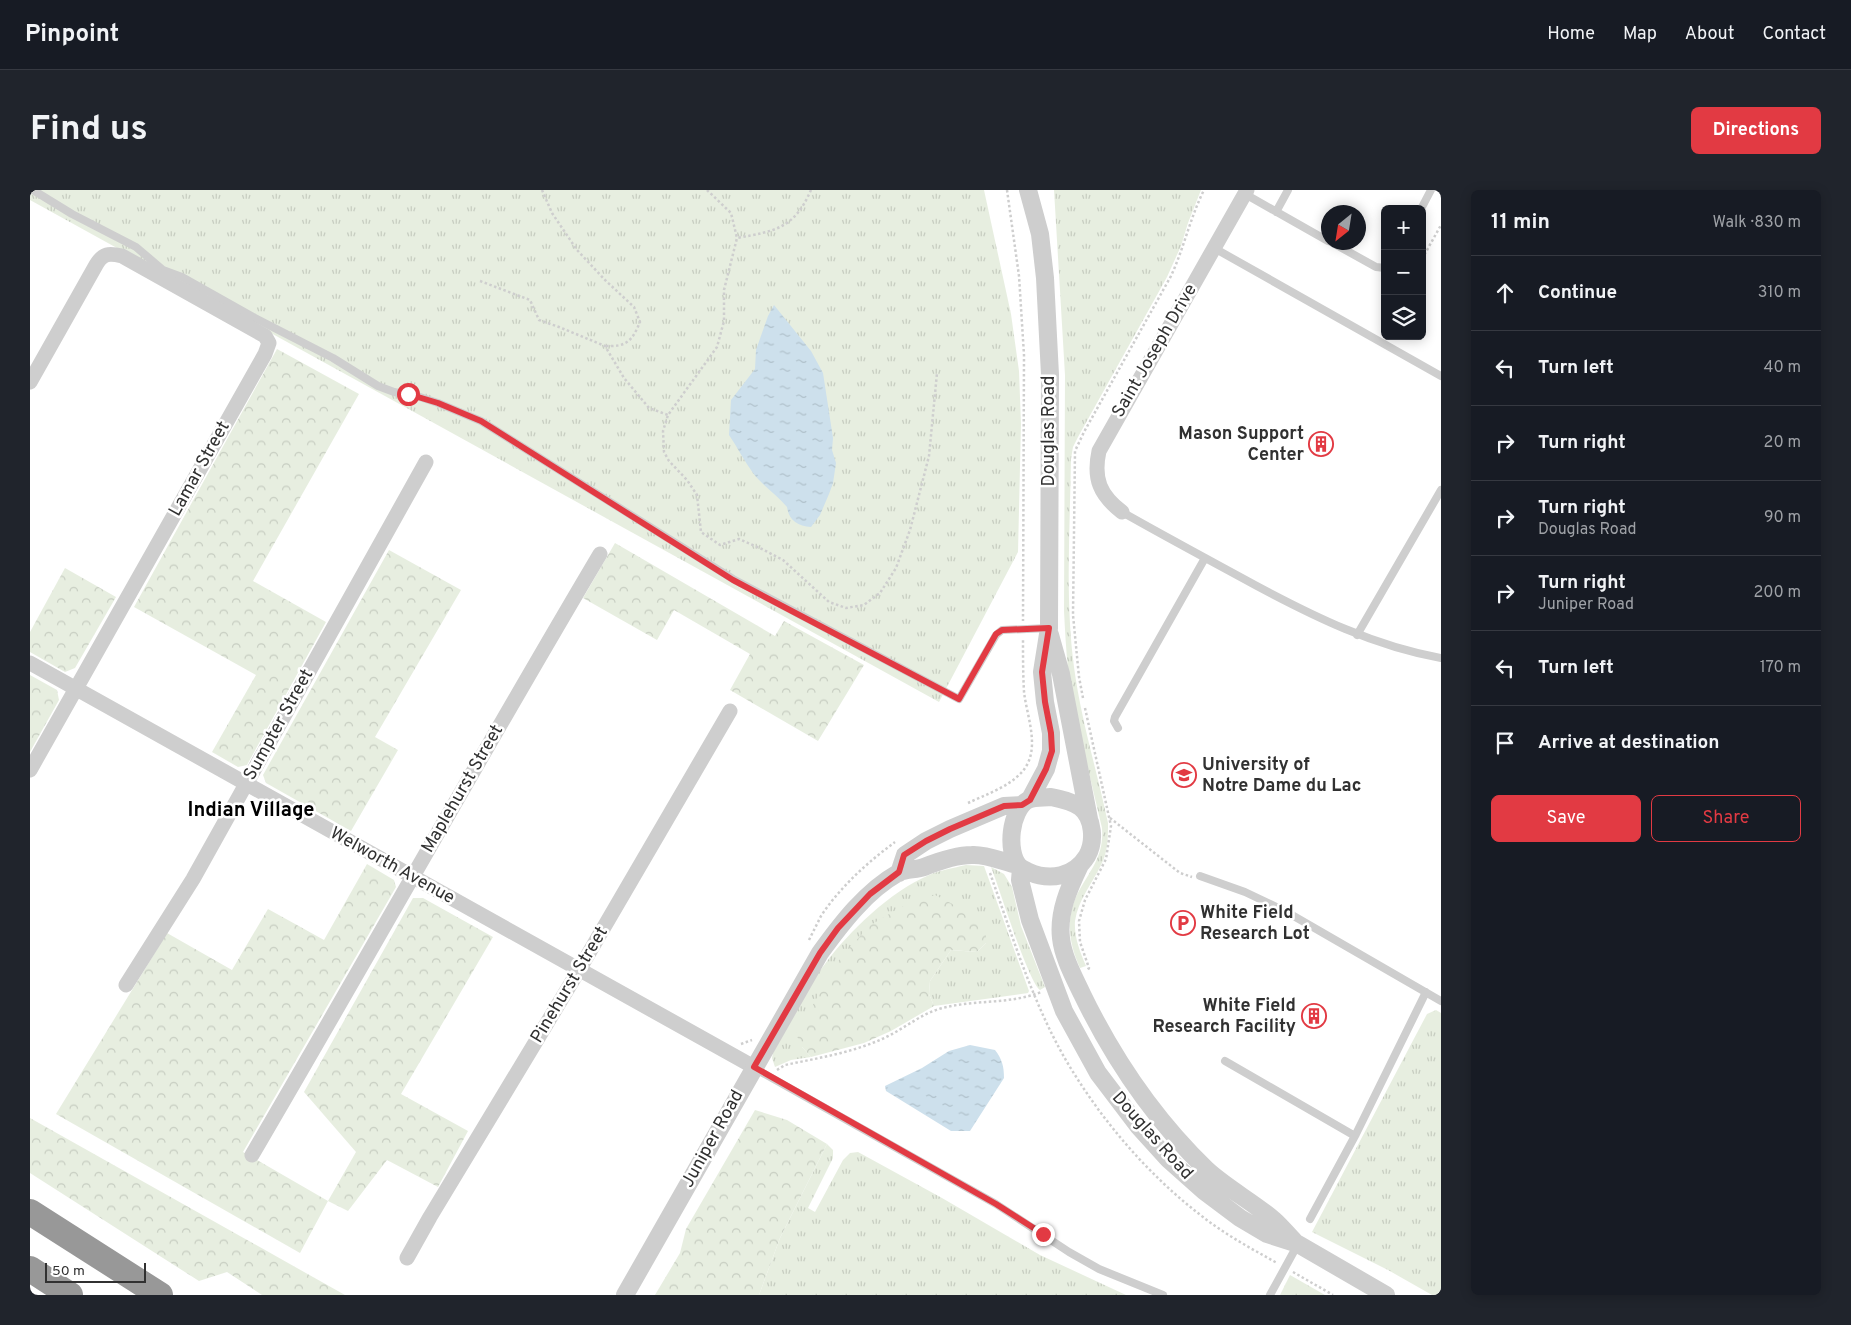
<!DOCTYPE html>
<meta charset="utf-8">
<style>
:root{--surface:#171b24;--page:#20242c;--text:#f1f3f6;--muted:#9ea1a6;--line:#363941;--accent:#e23a43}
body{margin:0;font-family:Overpass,sans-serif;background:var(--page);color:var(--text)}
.controls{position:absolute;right:15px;top:15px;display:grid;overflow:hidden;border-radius:8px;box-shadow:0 2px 12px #0003}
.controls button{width:45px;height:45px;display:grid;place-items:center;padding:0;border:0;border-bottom:1px solid var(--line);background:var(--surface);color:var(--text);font:25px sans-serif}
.compass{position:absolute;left:1291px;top:15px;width:45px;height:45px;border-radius:50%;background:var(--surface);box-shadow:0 2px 12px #0003;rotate:210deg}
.scale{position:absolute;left:15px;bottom:12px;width:101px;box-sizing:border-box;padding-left:5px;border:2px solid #313131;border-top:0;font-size:14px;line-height:18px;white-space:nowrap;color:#313131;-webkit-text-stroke:4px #fff;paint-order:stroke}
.stop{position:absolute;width:15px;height:15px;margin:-11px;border:4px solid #e23a43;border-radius:50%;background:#fff}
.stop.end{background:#e23a43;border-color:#fff;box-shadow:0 1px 5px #0008}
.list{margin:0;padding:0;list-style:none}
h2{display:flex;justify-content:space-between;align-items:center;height:65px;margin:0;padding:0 20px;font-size:21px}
h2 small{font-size:16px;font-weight:400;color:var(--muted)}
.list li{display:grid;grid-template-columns:32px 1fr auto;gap:15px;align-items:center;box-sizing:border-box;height:75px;padding:0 20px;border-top:1px solid var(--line)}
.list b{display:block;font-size:19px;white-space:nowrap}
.list p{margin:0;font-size:16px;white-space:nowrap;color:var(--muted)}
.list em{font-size:16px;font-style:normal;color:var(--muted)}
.actions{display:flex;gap:10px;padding:15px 20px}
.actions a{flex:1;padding:11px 0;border:1px solid var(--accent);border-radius:8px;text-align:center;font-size:18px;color:var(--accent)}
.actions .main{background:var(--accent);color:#fff}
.icon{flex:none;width:28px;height:28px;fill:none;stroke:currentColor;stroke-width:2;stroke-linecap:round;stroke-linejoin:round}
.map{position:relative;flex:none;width:1411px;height:1105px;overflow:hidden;border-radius:8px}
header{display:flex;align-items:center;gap:30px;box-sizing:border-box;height:70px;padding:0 25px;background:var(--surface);border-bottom:1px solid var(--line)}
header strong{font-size:24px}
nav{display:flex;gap:28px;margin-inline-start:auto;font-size:18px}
.intro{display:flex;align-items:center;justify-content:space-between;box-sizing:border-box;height:120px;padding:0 30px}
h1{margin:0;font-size:35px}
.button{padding:12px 22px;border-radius:8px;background:var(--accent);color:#fff;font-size:18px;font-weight:700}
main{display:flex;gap:30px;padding:0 30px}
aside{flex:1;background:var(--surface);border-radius:8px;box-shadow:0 2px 12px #0003}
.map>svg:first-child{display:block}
.grass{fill:url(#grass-tufts)}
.forest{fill:url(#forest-crowns)}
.water{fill:url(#water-ripples)}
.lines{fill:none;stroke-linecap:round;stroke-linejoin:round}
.path{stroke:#cecece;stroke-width:2.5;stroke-dasharray:2.5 2.5;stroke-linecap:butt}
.service{stroke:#cecece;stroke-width:8}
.minor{stroke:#cecece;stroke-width:15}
.tertiary{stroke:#cecece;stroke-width:18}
.motorway{stroke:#989898;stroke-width:26}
.route{stroke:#e23a43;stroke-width:6}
.labels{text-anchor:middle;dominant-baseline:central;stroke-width:5;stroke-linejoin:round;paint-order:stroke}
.street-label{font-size:18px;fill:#313131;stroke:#fff}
.poi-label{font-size:18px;font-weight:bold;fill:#313131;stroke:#fff;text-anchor:end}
.quarter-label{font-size:20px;font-weight:bold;fill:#000;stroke:#fff}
</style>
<header>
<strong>Pinpoint</strong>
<nav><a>Home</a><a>Map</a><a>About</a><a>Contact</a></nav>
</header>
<div class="intro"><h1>Find us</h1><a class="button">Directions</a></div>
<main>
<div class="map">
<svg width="1411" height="1105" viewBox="0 0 1411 1105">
<defs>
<pattern id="grass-tufts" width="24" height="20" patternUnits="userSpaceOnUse" patternTransform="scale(1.25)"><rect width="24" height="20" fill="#e7eee0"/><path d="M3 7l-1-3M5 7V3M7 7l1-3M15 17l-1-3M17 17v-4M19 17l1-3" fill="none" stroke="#c7cdc1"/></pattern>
<pattern id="forest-crowns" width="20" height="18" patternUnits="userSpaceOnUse" patternTransform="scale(1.25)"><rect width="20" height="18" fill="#e7eee0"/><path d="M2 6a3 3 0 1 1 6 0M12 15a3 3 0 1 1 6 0" fill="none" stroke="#c7cdc1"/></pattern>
<pattern id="water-ripples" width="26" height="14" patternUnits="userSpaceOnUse" patternTransform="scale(1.25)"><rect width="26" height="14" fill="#cde0ec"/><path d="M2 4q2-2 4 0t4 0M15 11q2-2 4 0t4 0" fill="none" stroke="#b0c1cb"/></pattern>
</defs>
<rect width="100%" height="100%" fill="#fff"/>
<path class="grass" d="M0 0H954L981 124 989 181 991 234 988 362 909 512 0 10Z
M1024 0H1171L1158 33 1151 56 1137 87 1048 247 1043 257 1041 269C1040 338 1035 409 1044 477 1051 530 1067 581 1078 633 1078 648 1078 662 1071 675 1062 694 1048 710 1045 731 1044 747 1050 762 1056 776L1050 778C1038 752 1035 725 1050 699 1062 678 1074 665 1072 638 1060 586 1046 533 1038 479 1036 460 1035 440 1034 421L1035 185Z
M936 675 954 676 999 801 998 803 904 816 899 804 900 791 921 760 947 762 956 753V736L772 857 781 867 761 870 745 877 742 868 743 863C759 834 774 801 795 774 820 740 860 702 899 685 911 680 923 678 936 675Z
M961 677 974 684 982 697 991 736 1015 797 1010 800C998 791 969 697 961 677Z
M1406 820 1411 823V1105H1402L1358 1080 1282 1042 1397 824Z
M797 954 803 960V968L778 1018 785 1022 813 970 820 963 828 962 912 1008 1010 1065 1096 1105H729L750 1048Z
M1260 1085 1295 1105H1250Z"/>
<path class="forest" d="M247 159 329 204 223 391 296 432 217 575 208 577 182 562 226 485 104 417Z
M585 353 745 446 754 431 834 475 788 551 700 500 720 464 644 420 627 450 553 408Z
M359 360 431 400 345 547 368 560 321 641 236 593 233 585Z
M35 378 86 407 45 478 35 482 0 462V442Z
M0 485 27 500 29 510 0 562Z
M337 674 364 690 366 697 213 962 298 1011 326 962 274 902 383 708H393L463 747 371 904 438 941 408 997 357 970 318 1021 298 1011 270 1063 26 924 137 743 202 780 238 719 294 750Z
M905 705 938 722 956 736V753L947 762 921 760 900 791 899 804 904 816 861 841 834 853 781 867 772 857 766 844 809 770 839 736 871 717Z
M725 920 757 930 797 954 750 1048 729 1105H625L650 1063 656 1039Z
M0 928 315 1105H232L197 1082 169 1091 0 983Z"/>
<path class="water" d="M744 115 781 161 793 183 803 248 802 260 806 273 803 293 799 304 790 325 781 337C768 336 759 331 757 317 747 305 733 296 723 283 714 271 708 258 699 245L701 210 725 179 726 160 738 126Z
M940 855 965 860C972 869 974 876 974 888L940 941H921L856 901 855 896 892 878 919 861Z"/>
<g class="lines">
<path class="path" d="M512 0 522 23 547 60 575 90 604 117 610 132C602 151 597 157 575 156
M677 0 701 23 707 48
M781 0C764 39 745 41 707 48L694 100V131L687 157 638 225 633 241 634 262 639 271 657 290 667 305 671 342 690 355 709 349 732 359 753 370 799 412 816 418 834 415 850 403 866 378 880 340 899 266 907 183
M977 0 989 86 994 165 993 431
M1392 69 1411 35
M450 91 500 110 509 130 529 137 575 156 594 188 619 218 638 225
M1053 508 1049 487 1043 425 1045 261 1054 242 1141 86C1154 58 1160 28 1174 0
M1055 518 1081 636 1076 669 1055 710 1049 731 1050 752 1059 778 1057 781
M938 613C955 605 978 597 991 583 1012 561 997 528 994 502 993 484 993 467 993 449
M1080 628 1150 683 1162 687
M960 683C982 745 1003 814 1037 872 1072 931 1118 985 1173 1027 1196 1045 1222 1059 1247 1073
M779 750C783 742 787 734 791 726 810 697 838 672 865 652
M711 854 722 850
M747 880 755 875C788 868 821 863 852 849 871 841 889 825 909 819 943 809 979 815 1011 802
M1263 1082 1303 1105"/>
<path class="service" d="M3 0 42 24 106 57 133 80 152 87 225 128 303 168 348 196 364 202 390 207 408 213 451 231 703 389 929 509 966 445 972 440 1019 438
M1215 4 1298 51
M1391 19 1401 0
M1246 22 1258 0
M1301 52 1346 77 1355 78
M1184 58 1411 186
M1092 322C1136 347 1181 371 1225 395 1285 427 1344 456 1411 468
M1327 445 1411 300
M1088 538 1084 531 1085 527 1175 368
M1170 686 1215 702 1255 721 1411 811
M1195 871 1325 946
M724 878 966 1014 1039 1062 1069 1079 1133 1105
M1280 1029 1326 944 1396 802
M1240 1105 1268 1054"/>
<path class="minor" d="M0 192 66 75C73 63 79 63 92 66L235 146 239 153 235 164 0 580
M1092 322C1070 305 1063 289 1069 261L1217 0
M0 473 724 877
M96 795 163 689 396 272
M222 965C339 765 452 563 570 364
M377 1068 400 1027 549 780 700 521"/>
<path class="tertiary" d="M998 0 1010 44 1015 88 1020 185 1019 438 1012 482 1015 512 1021 543V561L1016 579 1000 609
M1020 445 1031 484 1059 629
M1021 607C1031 609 1041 611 1050 617 1064 628 1065 652 1057 666 1044 687 1020 691 999 682 996 680 992 679 989 676 976 662 980 620 998 610 1004 607 1014 608 1021 607Z
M1050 675C1039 698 1028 722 1031 748 1033 767 1044 787 1052 804 1084 870 1124 929 1177 980 1198 999 1223 1012 1244 1030 1252 1037 1258 1045 1265 1052
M991 678 990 690 1000 730 1034 821 1068 883 1109 937 1138 969 1174 1001 1210 1028 1237 1044 1268 1054 1356 1105
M869 683 875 665 896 651 920 639 974 616 992 615
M595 1105 790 763C811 734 836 701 868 683 875 679 886 680 894 677 909 671 926 665 942 665 957 664 973 672 988 675"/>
<path class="motorway" d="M0 1022 130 1105
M0 1079 40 1105"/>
</g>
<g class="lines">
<path class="route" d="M378 204 408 213 451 231 703 390 929 509 966 444 972 440 1019 438 1012 482 1015 512 1021 543 1022 561 1016 579 1000 610 992 615 974 616 920 639 896 651 874 665 869 682 840 704 808 738 790 763 724 877 966 1014 1013 1044"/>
</g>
<defs>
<symbol id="building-ring" viewBox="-11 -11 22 22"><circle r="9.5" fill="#fff" stroke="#e23a43" stroke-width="1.5"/><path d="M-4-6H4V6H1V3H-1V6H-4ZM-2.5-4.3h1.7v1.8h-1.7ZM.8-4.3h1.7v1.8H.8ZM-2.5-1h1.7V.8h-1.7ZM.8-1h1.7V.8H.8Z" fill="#e23a43"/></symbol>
<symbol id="university-ring" viewBox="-11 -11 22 22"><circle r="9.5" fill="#fff" stroke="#e23a43" stroke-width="1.5"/><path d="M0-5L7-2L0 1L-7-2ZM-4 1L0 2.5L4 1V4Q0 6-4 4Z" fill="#e23a43"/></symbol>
<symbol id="parking-ring" viewBox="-11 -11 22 22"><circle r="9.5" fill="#fff" stroke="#e23a43" stroke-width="1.5"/><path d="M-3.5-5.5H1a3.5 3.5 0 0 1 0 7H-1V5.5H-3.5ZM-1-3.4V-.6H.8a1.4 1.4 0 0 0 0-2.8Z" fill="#e23a43"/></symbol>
</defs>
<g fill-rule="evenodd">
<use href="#building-ring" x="1277" y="240" width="28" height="28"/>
<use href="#university-ring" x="1140" y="571" width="28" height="28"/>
<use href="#parking-ring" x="1139" y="719" width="28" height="28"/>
<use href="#building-ring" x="1270" y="812" width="28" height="28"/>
</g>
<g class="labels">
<g class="street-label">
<text transform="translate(1125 161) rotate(-60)">Saint Joseph Drive</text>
<text transform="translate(1019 241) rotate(-90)">Douglas Road</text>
<text transform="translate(170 279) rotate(-61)">Lamar Street</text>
<text transform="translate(249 535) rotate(-61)">Sumpter Street</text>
<text transform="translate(433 599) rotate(-60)">Maplehurst Street</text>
<text transform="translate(362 676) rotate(29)">Welworth Avenue</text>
<text transform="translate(540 795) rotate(-59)">Pinehurst Street</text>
<text transform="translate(1122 946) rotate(48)">Douglas Road</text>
<text transform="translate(683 949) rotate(-61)">Juniper Road</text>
</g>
<g class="poi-label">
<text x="1274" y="244">Mason Support<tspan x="1274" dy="21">Center</tspan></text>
<text x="1172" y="575" text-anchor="start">University of<tspan x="1172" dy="21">Notre Dame du Lac</tspan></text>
<text x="1170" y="723" text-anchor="start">White Field<tspan x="1170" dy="21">Research Lot</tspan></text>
<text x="1266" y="816">White Field<tspan x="1266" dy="21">Research Facility</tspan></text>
</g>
<g class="quarter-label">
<text x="221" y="621">Indian Village</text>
</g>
</g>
</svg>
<div class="controls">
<button>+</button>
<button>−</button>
<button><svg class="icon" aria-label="layers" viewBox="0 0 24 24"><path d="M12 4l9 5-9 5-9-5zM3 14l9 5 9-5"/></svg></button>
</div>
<svg class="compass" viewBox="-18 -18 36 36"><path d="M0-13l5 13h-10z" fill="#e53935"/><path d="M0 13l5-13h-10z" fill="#9ea1a6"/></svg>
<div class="scale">50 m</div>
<div class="stop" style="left:378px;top:204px"></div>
<div class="stop end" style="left:1013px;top:1044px"></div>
</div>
<aside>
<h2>11 min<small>Walk · 830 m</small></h2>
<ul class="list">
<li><svg class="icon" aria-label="ahead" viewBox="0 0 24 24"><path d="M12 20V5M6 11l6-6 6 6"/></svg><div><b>Continue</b></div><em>310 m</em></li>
<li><svg class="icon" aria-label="left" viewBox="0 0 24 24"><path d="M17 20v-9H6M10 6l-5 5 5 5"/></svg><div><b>Turn left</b></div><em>40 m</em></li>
<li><svg class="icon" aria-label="right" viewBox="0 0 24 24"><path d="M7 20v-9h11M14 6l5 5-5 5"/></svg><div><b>Turn right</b></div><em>20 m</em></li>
<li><svg class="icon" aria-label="right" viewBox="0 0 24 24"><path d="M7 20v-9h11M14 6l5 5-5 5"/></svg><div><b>Turn right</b><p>Douglas Road</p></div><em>90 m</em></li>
<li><svg class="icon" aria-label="right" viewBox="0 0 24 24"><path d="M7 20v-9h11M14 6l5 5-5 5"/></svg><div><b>Turn right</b><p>Juniper Road</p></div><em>200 m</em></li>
<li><svg class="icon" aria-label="left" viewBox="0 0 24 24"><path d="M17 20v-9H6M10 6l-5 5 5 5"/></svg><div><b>Turn left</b></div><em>170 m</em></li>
<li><svg class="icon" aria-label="arrive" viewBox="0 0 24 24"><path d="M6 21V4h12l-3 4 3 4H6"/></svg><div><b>Arrive at destination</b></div></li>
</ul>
<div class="actions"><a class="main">Save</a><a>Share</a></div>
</aside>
</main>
